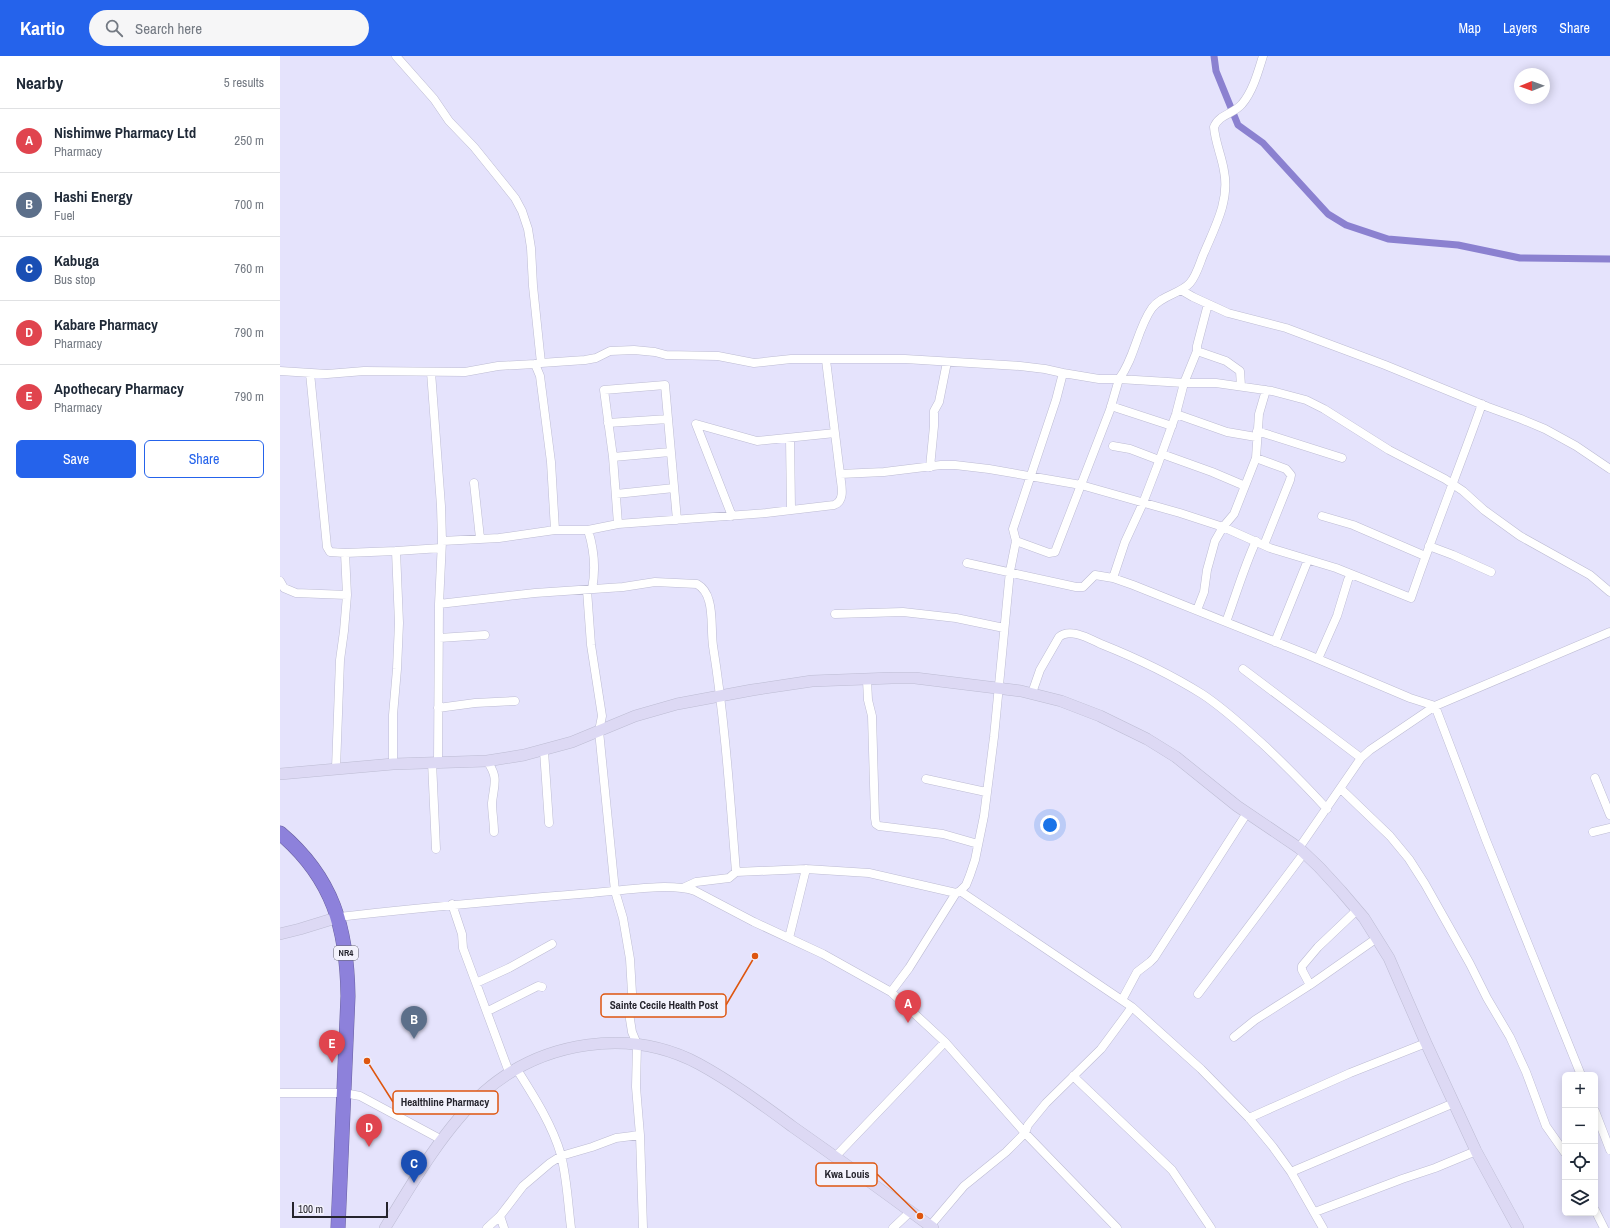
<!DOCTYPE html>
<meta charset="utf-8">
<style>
:root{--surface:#fff;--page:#f6f6f7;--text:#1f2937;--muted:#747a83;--line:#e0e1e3;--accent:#2563eb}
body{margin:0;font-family:"Archivo Narrow",sans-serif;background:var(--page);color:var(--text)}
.controls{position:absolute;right:12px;bottom:12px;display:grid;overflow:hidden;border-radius:6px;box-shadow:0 2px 10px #0003}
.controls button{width:36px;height:36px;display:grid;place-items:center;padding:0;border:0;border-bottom:1px solid var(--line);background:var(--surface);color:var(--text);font:20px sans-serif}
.compass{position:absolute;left:1234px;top:12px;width:36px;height:36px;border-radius:50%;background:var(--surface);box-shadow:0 2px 10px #0003;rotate:269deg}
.scale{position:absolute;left:12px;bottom:10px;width:96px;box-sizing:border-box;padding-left:4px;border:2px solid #25242d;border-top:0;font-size:11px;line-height:14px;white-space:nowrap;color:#25242d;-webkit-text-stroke:3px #f3f2fc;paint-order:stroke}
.you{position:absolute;left:770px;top:769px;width:14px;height:14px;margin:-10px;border:3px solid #fff;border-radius:50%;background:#1a73e8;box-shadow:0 0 0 6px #1a73e833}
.badge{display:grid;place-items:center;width:26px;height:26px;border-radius:50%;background:var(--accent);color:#fff;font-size:13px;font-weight:700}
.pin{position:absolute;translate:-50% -33px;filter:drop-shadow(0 1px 2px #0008)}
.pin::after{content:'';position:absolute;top:21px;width:14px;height:12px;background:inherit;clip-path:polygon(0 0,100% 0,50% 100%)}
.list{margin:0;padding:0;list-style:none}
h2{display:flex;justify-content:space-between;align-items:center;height:52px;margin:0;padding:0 16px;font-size:17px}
h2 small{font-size:13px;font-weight:400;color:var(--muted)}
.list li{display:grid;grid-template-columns:26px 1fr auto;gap:12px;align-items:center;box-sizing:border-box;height:64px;padding:0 16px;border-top:1px solid var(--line)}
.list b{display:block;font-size:15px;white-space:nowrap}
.list p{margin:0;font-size:13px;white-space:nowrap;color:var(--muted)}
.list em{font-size:13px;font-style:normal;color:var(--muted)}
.actions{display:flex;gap:8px;padding:12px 16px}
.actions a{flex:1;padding:9px 0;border:1px solid var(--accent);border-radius:6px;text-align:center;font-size:14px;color:var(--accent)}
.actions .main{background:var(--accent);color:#fff}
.icon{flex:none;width:22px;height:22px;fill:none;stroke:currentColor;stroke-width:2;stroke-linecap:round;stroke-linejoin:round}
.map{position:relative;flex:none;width:1330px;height:1172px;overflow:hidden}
header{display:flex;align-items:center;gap:24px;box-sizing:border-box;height:56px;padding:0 20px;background:var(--accent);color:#fff}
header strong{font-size:19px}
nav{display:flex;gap:22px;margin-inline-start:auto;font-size:14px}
.search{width:280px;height:36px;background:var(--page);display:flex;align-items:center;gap:10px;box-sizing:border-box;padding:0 14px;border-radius:22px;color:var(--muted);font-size:15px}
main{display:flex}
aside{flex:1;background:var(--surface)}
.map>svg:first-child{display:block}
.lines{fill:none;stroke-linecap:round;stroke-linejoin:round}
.canal{stroke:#8b81d0;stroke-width:7}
.street-casing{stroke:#bdbcd3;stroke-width:9}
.secondary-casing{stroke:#bdbcd3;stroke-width:12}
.highway-casing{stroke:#69609e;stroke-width:15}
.street{stroke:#fff;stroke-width:8}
.secondary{stroke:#ddd9f4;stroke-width:11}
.highway{stroke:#8d81db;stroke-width:14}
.labels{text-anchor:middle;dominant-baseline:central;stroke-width:3.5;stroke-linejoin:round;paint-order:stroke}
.shield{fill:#f3f2fc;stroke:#63626b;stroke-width:1}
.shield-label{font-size:9px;font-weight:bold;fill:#25242d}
.leader{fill:none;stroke:#de560e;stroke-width:1.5}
.callout-dot{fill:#de560e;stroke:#f3f2fc;stroke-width:1.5}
.callout{fill:#f3f2fc;stroke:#de560e;stroke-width:1.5}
.callout-label{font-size:11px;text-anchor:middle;font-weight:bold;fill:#25242d}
</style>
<header>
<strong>Kartio</strong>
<div class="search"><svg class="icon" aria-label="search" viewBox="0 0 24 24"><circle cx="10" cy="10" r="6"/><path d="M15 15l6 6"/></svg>Search here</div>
<nav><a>Map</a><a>Layers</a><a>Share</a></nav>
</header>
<main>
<aside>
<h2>Nearby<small>5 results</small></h2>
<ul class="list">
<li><span class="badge" style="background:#e0444e">A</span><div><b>Nishimwe Pharmacy Ltd</b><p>Pharmacy</p></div><em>250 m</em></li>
<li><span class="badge" style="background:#5c6f8a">B</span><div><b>Hashi Energy</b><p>Fuel</p></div><em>700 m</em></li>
<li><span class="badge" style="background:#1a4fb4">C</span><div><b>Kabuga</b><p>Bus stop</p></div><em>760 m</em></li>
<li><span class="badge" style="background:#e0444e">D</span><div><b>Kabare Pharmacy</b><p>Pharmacy</p></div><em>790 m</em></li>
<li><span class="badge" style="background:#e0444e">E</span><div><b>Apothecary Pharmacy</b><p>Pharmacy</p></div><em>790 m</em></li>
</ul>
<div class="actions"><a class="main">Save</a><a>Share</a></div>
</aside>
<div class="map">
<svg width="1330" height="1172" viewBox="0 0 1330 1172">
<rect width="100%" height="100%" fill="#e5e3fc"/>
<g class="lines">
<path class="canal" d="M934 0 936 15 958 69 983 87 1048 158 1066 169 1108 183 1178 189 1240 202 1330 203"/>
<defs>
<path id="street" d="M116 0 154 43 169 65 194 91 219 122 235 142 242 155 248 173 251 192 253 230 261 307 255 308 260 320 271 406 275 474H308L338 468 486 457 554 449C566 445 561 428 560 418L604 416 661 409H675L709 413 801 429 900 457 943 471 990 492 1056 512 1071 518
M901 234 913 241 948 257 1006 272 1105 309 1208 351 1241 363 1265 373 1296 390 1330 413
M928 248 917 290V295L946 305 960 315 961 330
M546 304 560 418
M261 307 305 304 316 302 330 295 354 294 375 296 386 299 438 300 474 307 511 303H625L740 310 765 313 783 317
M0 315 47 318 84 315 185 316 218 310 255 308
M151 316 161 450 162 485 159 548 158 706
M30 317 47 491 50 496 65 497 67 539 64 575 60 604 56 712
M831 350 892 370
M896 358 947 376 976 381
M328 367 388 363
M977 375 1062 402
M510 382 511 453
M833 390 850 393 879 404
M882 398 932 416 965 430
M333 401 390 396
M976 402 1006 413 1011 419 1010 424 984 489
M650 411 654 370V355L659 346 667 306
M194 427 200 482
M336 438 394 432
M452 460 416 368 477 385 555 377
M1042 460 1073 469 1145 500
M338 468 333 401 324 334 385 329 397 464
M308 474C314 493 316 513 312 533
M162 485 219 482 275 474
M736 485 769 497 775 496 830 354 839 323 904 327H936L992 335 1026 344 1044 353 1109 394 1165 423 1183 435 1204 454 1240 480 1310 519 1330 536
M1149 490 1173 499 1211 516
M116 495 161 492
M65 497 116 495 119 567 117 613 113 659V708
M687 507 796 531H803L815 519 833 522 853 529 1026 598 1130 642 1155 650 1330 576
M833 522 845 486 863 447 878 408 896 358 904 327 917 295
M0 525 4 532 16 537 67 539
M307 534 311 589 322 660 319 675 335 835 343 862 350 903 352 937 349 957 352 976 357 988 356 1031 360 1079 363 1172
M159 548 255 537 343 531 375 526 417 528C424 532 427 537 429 545 433 559 431 575 433 590 445 665 450 741 456 816L526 813 589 817 676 837
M917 554 924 536 927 514 935 485 943 471 954 458 976 402 979 358 986 334
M555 558 623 556 676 562 724 572
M946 566C956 539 964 511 976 485
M159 582 205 579
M995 586 1028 504
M1038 603 1057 560 1068 524 1071 518 1131 542C1153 477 1179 413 1202 348
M963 613 1081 702
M587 624 588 644 592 660 595 762 596 768 599 770 663 778 698 788
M752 637 760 614 779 581C790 571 810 583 821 588 856 602 890 618 922 638 945 653 965 672 985 690 1006 710 1027 731 1047 753
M158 652 195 647 235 645
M264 695 269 767
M207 705C219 722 214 728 212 747 212 756 214 766 214 776
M152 706 156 793
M1315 722 1330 759
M646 723 706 736
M1061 733 1110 780 1129 803 1145 828 1190 908 1207 942 1230 981 1246 1016 1266 1070 1285 1097
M1313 776 1330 772
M1019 792 1081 702 1090 694 1155 650 1206 784 1301 1019
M405 831 416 826 449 822 456 816
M680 835 852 951 921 1013 969 1062 993 1091 1011 1116 1043 1172
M172 848 182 878 183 892 229 1016
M59 861C143 851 228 844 312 837 339 835 390 826 415 835L474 866 543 898 611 936 665 986 745 1077 837 1172
M509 882 526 813
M196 927 229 912 272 888
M1030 929 1097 882
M611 936 629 912 676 837 680 835 686 829 690 819 695 804 704 760 714 681 730 515 736 485 733 473 776 344 783 317 819 323H839C855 302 857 273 872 252 882 239 900 238 910 227 917 219 920 206 924 197 935 171 950 144 944 115 942 101 935 86 934 71 939 58 954 58 962 48 973 35 978 16 983 0
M918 938 1024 797
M842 944 857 916 870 906 874 902 967 757
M208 955 258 930 262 931
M954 981 975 964 1030 929 1022 914V910L1038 891 1077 854
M236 1012C253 1039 272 1068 281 1099 287 1123 288 1148 291 1172
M793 1020 892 1114 931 1172
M0 1037H64L80 1040 162 1084
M1315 1055 1330 1094
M969 1062 1070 1017 1146 987
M555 1101 665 986
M1011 1116 1174 1047
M1315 1154 1324 1172
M1035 1156 1122 1123 1155 1112 1196 1095
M220 1160 224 1172
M650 1170 684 1130 726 1096 745 1077 748 1069 766 1047 821 993 852 951
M207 1172 220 1160 243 1130 270 1107 281 1100 312 1091 336 1082 360 1079
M613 1172 630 1156"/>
<path id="secondary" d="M0 718 113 708 207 705 244 699 292 686 355 660 397 648 472 634 532 625 612 622H635L741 635 781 645 820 660 867 683 896 701 957 750 1019 792 1039 811 1061 835 1084 862 1109 902 1146 987 1196 1095 1238 1172
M0 878 20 873 59 861
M105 1172C132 1127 165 1071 204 1036 262 985 350 971 419 1008 452 1026 483 1049 513 1071 560 1104 607 1138 653 1172"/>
<path id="highway" d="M0 777C53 822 67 872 68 940L58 1172"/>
</defs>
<use href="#street" class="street-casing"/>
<use href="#secondary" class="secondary-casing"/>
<use href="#highway" class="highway-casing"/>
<use href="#street" class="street"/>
<use href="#secondary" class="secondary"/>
<use href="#highway" class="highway"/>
</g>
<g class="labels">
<rect class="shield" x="54" y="890" width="24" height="14" rx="3"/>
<g class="shield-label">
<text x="66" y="897">NR4</text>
</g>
</g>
<path class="leader" d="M475 900L446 949M87 1005L113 1046M640 1160L597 1118"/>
<g class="callout-dot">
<circle cx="475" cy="900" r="4"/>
<circle cx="87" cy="1005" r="4"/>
<circle cx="640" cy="1160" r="4"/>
</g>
<g class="callout">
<rect x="321" y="938" width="125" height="23" rx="4"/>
<rect x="113" y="1035" width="105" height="23" rx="4"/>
<rect x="536" y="1107" width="61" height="23" rx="4"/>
</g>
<g class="callout-label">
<text x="384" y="953">Sainte Cecile Health Post</text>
<text x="165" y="1050">Healthline Pharmacy</text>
<text x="567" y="1122">Kwa Louis</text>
</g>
</svg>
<div class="controls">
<button>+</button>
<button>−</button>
<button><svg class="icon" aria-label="locate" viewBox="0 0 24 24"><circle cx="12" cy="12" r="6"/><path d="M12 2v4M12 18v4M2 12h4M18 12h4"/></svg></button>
<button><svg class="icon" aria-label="layers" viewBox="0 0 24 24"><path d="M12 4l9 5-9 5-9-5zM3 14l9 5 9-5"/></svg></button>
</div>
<svg class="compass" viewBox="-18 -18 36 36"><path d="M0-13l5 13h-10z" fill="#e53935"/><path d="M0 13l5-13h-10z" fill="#747a83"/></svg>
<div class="scale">100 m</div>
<div class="you"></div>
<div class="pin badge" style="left:628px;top:967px;background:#e0444e">A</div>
<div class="pin badge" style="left:134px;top:983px;background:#5c6f8a">B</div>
<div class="pin badge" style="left:134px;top:1127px;background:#1a4fb4">C</div>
<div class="pin badge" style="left:89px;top:1091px;background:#e0444e">D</div>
<div class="pin badge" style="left:52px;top:1007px;background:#e0444e">E</div>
</div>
</main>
